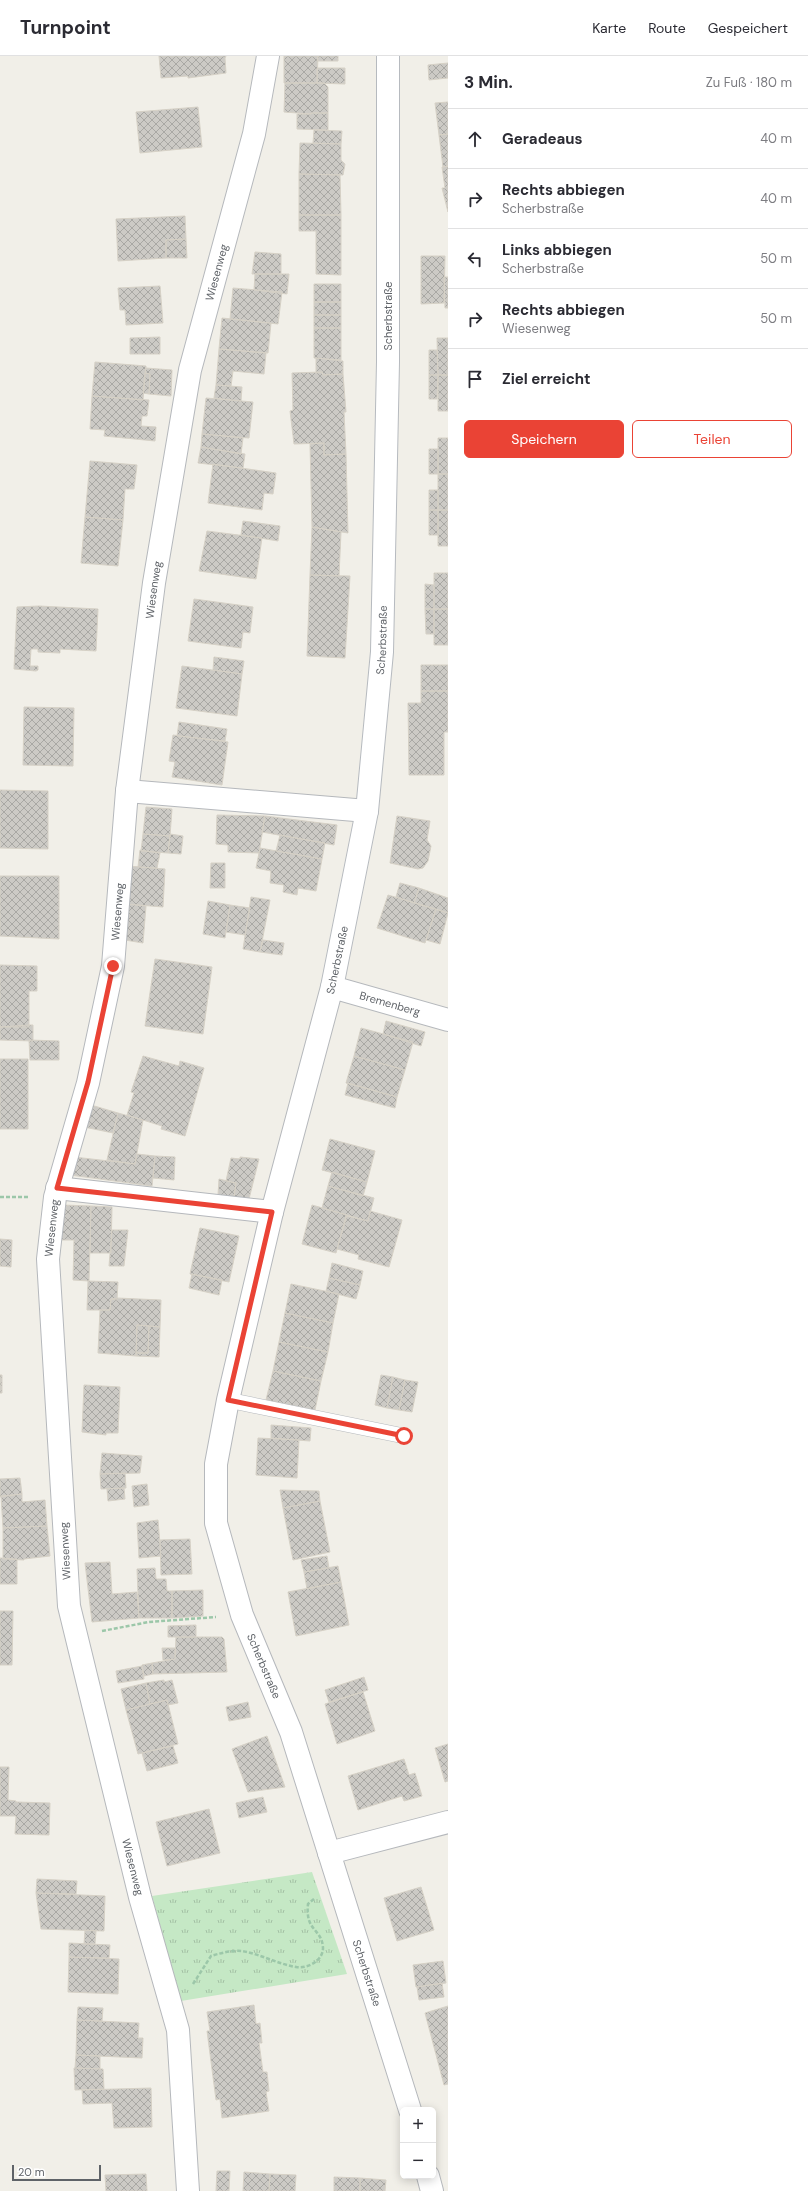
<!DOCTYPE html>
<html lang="de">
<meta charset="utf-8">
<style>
:root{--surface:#fff;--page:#f7f7f7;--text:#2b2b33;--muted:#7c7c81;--line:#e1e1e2;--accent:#ea4335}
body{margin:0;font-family:"DM Sans",sans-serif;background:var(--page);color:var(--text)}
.controls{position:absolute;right:12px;bottom:12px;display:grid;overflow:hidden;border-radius:6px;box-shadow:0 2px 10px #0003}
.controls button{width:36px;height:36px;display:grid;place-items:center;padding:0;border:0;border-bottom:1px solid var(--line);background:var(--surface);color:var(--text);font:20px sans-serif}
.scale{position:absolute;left:12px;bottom:10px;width:89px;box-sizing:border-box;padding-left:4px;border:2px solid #5f6368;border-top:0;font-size:11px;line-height:14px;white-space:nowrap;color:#5f6368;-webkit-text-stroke:3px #fff;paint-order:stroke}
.stop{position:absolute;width:12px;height:12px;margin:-9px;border:3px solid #ea4335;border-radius:50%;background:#fff}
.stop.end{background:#ea4335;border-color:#fff;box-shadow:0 1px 4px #0008}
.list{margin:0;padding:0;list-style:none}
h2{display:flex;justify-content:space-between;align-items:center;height:52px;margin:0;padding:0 16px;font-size:17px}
h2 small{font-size:13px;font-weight:400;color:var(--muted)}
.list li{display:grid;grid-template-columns:26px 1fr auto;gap:12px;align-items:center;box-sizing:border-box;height:60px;padding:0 16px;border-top:1px solid var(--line)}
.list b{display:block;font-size:15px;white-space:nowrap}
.list p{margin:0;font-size:13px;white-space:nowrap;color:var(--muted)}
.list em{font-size:13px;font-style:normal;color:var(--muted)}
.actions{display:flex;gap:8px;padding:12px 16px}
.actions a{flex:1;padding:9px 0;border:1px solid var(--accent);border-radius:6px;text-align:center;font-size:14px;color:var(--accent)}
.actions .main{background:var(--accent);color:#fff}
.icon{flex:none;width:22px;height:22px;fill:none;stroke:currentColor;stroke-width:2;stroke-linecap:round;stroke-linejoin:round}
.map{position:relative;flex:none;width:448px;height:2135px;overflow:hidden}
header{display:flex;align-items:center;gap:24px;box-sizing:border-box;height:56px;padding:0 20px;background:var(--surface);border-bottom:1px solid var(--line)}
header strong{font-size:19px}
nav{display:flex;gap:22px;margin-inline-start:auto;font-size:14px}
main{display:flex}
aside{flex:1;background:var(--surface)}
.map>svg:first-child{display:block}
.park{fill:url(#park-tufts)}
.building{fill:url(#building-cross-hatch);stroke:#d6d1c6}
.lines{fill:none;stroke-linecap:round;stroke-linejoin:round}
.lane-casing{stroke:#b5b8bc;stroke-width:16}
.street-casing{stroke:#b5b8bc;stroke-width:24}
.secondary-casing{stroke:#b6babf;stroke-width:24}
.path{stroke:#9cc7a9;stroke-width:2.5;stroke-dasharray:4 2;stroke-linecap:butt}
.lane{stroke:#fff;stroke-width:15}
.street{stroke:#fff;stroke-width:22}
.secondary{stroke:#fff;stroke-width:22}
.route{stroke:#ea4335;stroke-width:5}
.labels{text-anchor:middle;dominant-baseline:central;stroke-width:3;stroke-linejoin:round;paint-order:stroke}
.street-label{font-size:11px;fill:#5f6368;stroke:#fff}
</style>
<header>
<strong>Turnpoint</strong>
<nav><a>Karte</a><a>Route</a><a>Gespeichert</a></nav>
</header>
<main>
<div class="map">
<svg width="448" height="2135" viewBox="0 0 448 2135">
<defs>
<pattern id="park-tufts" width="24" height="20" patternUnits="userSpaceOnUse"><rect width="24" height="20" fill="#c5e8c5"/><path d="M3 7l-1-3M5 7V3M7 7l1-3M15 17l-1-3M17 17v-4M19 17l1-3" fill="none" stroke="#a3c0a4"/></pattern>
<pattern id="building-cross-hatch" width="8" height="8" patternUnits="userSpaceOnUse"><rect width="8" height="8" fill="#cccac5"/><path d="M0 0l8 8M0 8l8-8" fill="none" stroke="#a9a8a4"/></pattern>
</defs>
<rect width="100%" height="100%" fill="#f1efe8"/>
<path class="park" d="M312 1816 347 1918 181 1945 152 1840Z"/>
<path class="building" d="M159 0H226L225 2 226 17 188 22V20L161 22Z
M284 0H318L317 27H284Z
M318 0H338V5H317Z
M448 7V22L429 24 428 9Z
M317 12H345V28L317 27Z
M285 27H324L328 31V57H311V58L284 56Z
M448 46V78L439 79 435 47Z
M198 51 202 91 140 97 136 56Z
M311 57H328V74L297 73V58H311Z
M314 74 342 75 341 88 313 87Z
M448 78V110L443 111 439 79Z
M300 87 341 88V104L345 108 343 119 299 118Z
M448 110V156L442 132H445L442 111Z
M299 118 340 119 341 159H299Z
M299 159H341V219L316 218V175H299Z
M185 160 186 183 166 184V202L118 205 116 163Z
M186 183 187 202H166V184Z
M255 196 281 198V218H252Z
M421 200H445L444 247 421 248Z
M255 218H289L287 238 254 234Z
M444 221H448V252H445Z
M314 228H341V246H314Z
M160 230 163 267 126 269 125 254H120L118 232Z
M233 232 282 236 278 268 230 263Z
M314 246H341V259H314Z
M314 259H341V272H314Z
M222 262 271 267 268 297 219 293Z
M314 272H341V304L314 302Z
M160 281V298H130V282Z
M437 282H448V319H438Z
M219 293 266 297 264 318 233 315 231 330 216 329Z
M429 294H437L438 319H429Z
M316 302 343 305V318L323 319 322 316 316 317Z
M95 306 146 310 143 344 92 340Z
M146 312 172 314 171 340 149 338 150 318 145 317Z
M322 316 323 319 343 318 346 356H344L346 398 324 399V387L294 388 290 355 293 354 292 317Z
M145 317 150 318 149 338 143 337Z
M429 319H438L437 343H429Z
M438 319H448V355H438Z
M216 329 242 331 241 345 214 342Z
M92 340 149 344 147 360H142L141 370 156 371 155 385 104 380 105 374 90 373Z
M206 342 253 346 249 382 202 378Z
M202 378 243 382 241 398 201 391Z
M438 382H448V418H438Z
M324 387V399L346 398 348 477 312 471 310 388Z
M201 391 245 398 243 412 198 407Z
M429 393H438V418H429Z
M90 405 137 409 134 433H125L123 464 85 461Z
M213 408 276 417 273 438 264 437 262 454 208 447Z
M438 418H448V454H438Z
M429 434H438V454H429Z
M429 454H438V479H429Z
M438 454H448V490H438Z
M85 461 123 464 118 510 81 507Z
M243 465 280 470 278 485 241 479Z
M312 471 341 476 339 520 310 519Z
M207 475 262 482 256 523 199 515Z
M434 517H448V553H434Z
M310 519 350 520 345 602 307 600Z
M425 528 434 529V553H425Z
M194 543 253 551 250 577 243 576 241 592 188 585Z
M39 550 98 553 96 595 60 593V597L38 596V593H31L30 610H38V614L36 615 14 613 17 551Z
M425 553H434V578H426Z
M434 553H448V589H434Z
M214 601 244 605 242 618 213 614Z
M421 609H448V635H421Z
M182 610 242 618 237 660 176 652Z
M421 635H448V676H444V719H409L408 647H421Z
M24 651 74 652 73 710 23 709Z
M179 666 227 673 225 685 177 680Z
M173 679 228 686 222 729 172 721 175 706 169 705Z
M0 734 48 735V793L0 792Z
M146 751 172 753 170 780 143 778Z
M217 759 265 760 259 797 228 796V789L216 788Z
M265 760 337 769 334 789 262 776Z
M397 760 430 765 427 784 431 790 428 805 423 812 418 813 390 807Z
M143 778 170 780 168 797 141 795Z
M170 778 183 780 181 798 168 797Z
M280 779 325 787 322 803 276 795Z
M260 792 322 803 316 835 298 832 297 839 283 836 284 829 270 827 271 815 256 812Z
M140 794 160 797 157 812 138 811Z
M211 807H225V832H210Z
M128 810 165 813 163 851 126 848Z
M0 820H59V883L0 880Z
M400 827 419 832 414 847 396 841Z
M419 832 448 842V857L414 847Z
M388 839 436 853 425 887 377 872Z
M251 841 270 844 260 896 243 893Z
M208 845 230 849 225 882 203 878Z
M126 848 146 850 143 887 125 884Z
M230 849 250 852 245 879 226 876Z
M436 853 448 857 440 888 426 884Z
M263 884 284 887 282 899 260 896Z
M155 903 212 911 203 978 145 970Z
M0 909 37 910V935H29V971H0Z
M386 965 425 976 421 990 383 978Z
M29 969H33V985L0 984V971Z
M361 972 413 986 405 1014 354 1000Z
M29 984 59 985V1004H30Z
M143 1000 179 1010 180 1005 204 1012 185 1080 161 1073 162 1070 127 1059 134 1037 131 1036Z
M354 1000 405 1014 397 1041 346 1027Z
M0 1003H28V1073H0Z
M348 1027 397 1041 395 1052 345 1039Z
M91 1049 118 1057 113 1077 84 1071Z
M118 1057 143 1064 135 1108 107 1104Z
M330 1083 375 1095 367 1126 322 1114Z
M137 1098 155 1100 152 1130 70 1119 74 1101 135 1108Z
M155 1100 175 1101 174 1124 153 1122Z
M240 1101 259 1103 249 1143 234 1141 236 1127 226 1125 231 1102 240 1103Z
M332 1116 367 1126 363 1140 328 1130Z
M219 1123 236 1127 234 1141 218 1139Z
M328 1130 374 1142 368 1165 322 1152Z
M62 1149 91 1150 89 1225 73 1224 74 1184H61Z
M312 1149 347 1159 336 1197 302 1188Z
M91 1150 112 1151 111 1197H90Z
M370 1155 402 1164 389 1211 358 1203 359 1199 337 1193 346 1160 368 1165Z
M200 1172 239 1180 229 1226 190 1218Z
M112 1174H128L124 1210H109Z
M0 1183 12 1184 11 1211 0 1210Z
M332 1207 363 1215 360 1229 329 1222Z
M192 1218 222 1224 219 1239 189 1232Z
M329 1222 360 1229 356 1243 326 1235Z
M88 1225 118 1226 117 1244 111 1243 110 1254H87Z
M291 1228 339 1238 333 1267 285 1257Z
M117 1242 161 1244 160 1271 137 1269 136 1300 98 1297 100 1254H110L111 1243Z
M285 1257 333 1267 328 1296 279 1286Z
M137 1269 149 1270 148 1297H136Z
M149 1270 160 1271 159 1301 136 1300V1297H148Z
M279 1286 328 1296 321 1325 273 1315Z
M273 1315 321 1325 315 1354 266 1344Z
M0 1319H2V1337H0Z
M381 1319 393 1321 387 1352 375 1349Z
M393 1321 405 1324 399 1354 387 1352Z
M405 1324 418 1326 412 1356 399 1354Z
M84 1329 120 1331 118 1377H106V1379L82 1376Z
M271 1369 311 1372 310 1385 271 1382Z
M258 1382 299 1384 297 1422 256 1419Z
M102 1397 142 1400 140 1417 100 1418Z
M125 1417 126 1432 101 1433 100 1418Z
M20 1422 22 1438 0 1441V1423Z
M147 1428 149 1449 134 1451 132 1430Z
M124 1432 125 1443 108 1445 107 1433Z
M280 1434 319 1435 320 1445 283 1452Z
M22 1438V1446L45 1444 47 1470 3 1472 1 1440Z
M320 1445 330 1496 293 1504 283 1452Z
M158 1464 161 1500 139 1502 137 1467Z
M47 1470 50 1500 24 1503V1504L3 1503V1472Z
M190 1483 192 1518 161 1519 160 1484Z
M327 1500 329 1512 304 1516 301 1504Z
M0 1502 17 1503V1528H0Z
M110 1506 112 1538 137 1536 139 1562 92 1566 85 1507Z
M338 1510 341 1526 307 1533 304 1516Z
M155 1512 156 1523H166L167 1535H172V1562H139L137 1513Z
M341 1526 349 1569 296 1580 288 1536Z
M203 1534V1560L172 1562V1535Z
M0 1555H13L12 1609H0Z
M196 1569V1581H168V1570Z
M176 1581H222L224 1583 227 1616 153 1618 152 1607 175 1603Z
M162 1592H175V1603L163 1604Z
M152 1607 153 1618 144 1620 142 1609Z
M142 1610 144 1623 118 1627 116 1615Z
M364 1621 368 1634 329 1646 325 1634Z
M164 1624V1626L172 1624 178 1647 168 1649 167 1644 150 1648 146 1627Z
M146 1627 150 1648 126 1654 121 1633Z
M363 1636 375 1675 337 1688 325 1648Z
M167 1644 178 1688 138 1698 126 1654Z
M248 1646 251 1661 229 1665 226 1651Z
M267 1680 285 1731 248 1736 232 1693Z
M448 1688V1725L445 1726 435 1692Z
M173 1690 178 1707 147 1715 142 1697Z
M404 1703 409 1719 415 1717 422 1740 404 1745 402 1740 358 1754 348 1720Z
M0 1711H9L8 1744 16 1745V1746L50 1747 49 1779 15 1778 16 1760H0Z
M263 1741 267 1756 239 1762 236 1747Z
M209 1753 220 1797 167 1810 156 1766Z
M37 1823 77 1825 76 1838 36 1837Z
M421 1831 434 1874 397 1885 384 1842Z
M36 1837 105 1840 104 1875 41 1873Z
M85 1874 96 1875 95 1888H84Z
M69 1887 110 1889 109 1902 69 1901Z
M69 1901 119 1903 118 1938 68 1936Z
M443 1905 446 1927 416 1931 413 1909Z
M442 1927 444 1941 419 1944 417 1931Z
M254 1949 256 1968 260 1967 262 1987H259L263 2016H267L269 2035 266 2036 269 2055 222 2062 220 2043 216 2044 207 1975H210L207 1956Z
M448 1950V2028L444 2029 425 1957Z
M78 1951 103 1952 102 1965 77 1964Z
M77 1964 139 1967 138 1982H143L142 2002 76 1999Z
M76 1999 100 2000V2013L75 2012Z
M74 2012 103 2013 104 2033 75 2034Z
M151 2032 152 2071 114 2072 112 2047 83 2048 82 2034Z
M217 2115H230L229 2135H216Z
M244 2116 270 2118 269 2135H243Z
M146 2118 147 2135H106L105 2119Z
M270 2118 296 2119 295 2135H269Z
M334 2121 360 2122V2135H334Z
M360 2122 386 2124 385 2135H360Z"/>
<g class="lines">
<defs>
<path id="lane" d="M228 1344 404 1380"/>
<g id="street">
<path d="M127 735 367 755"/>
<path d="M57 1132 272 1156"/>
<path d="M329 1797 448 1766"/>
<path id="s1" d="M410 2054 291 1676 242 1559 216 1467V1408L228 1344 272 1156 332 931 448 964"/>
<path d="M428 2120 432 2135"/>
<path id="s2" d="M188 2135 178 1974 140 1841 69 1550 48 1203 55 1141 88 1027 113 910 127 735 154 527 190 314 254 78 268 0"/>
</g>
<g id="secondary">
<path id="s3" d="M332 931 367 755 382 596 388 306V0"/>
</g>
</defs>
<use href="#lane" class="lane-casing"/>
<use href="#street" class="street-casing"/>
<use href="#secondary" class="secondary-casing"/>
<path class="path" d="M0 1141H29
M102 1575 149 1566 216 1561
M193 1928 211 1900C221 1897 232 1894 242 1895 260 1898 278 1908 296 1911 307 1913 323 1905 323 1892 322 1872 305 1876 308 1848L315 1842"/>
<use href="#lane" class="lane"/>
<use href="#street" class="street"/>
<use href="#secondary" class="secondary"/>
</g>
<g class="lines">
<path class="route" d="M113 910 88 1026 57 1132 272 1156 228 1344 404 1380"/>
</g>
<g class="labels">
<g class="street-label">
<text stroke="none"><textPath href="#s2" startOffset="1950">Wiesenweg</textPath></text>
<text transform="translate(388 260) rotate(-90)">Scherbstraße</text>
<text stroke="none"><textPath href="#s2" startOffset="1626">Wiesenweg</textPath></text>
<text stroke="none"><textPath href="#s3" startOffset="351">Scherbstraße</textPath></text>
<text stroke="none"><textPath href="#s2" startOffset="1302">Wiesenweg</textPath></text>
<text transform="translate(337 904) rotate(-78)">Scherbstraße</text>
<text stroke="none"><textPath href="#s1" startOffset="1229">Bremenberg</textPath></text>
<text stroke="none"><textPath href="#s2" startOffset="978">Wiesenweg</textPath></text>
<text transform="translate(65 1495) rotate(-93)">Wiesenweg</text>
<text transform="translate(264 1610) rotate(67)">Scherbstraße</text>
<text transform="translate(133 1811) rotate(76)">Wiesenweg</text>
<text transform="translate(367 1917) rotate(72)">Scherbstraße</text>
</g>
</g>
</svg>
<div class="controls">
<button>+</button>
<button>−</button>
</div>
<div class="scale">20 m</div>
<div class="stop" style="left:404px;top:1380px"></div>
<div class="stop end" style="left:113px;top:910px"></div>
</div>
<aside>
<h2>3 Min.<small>Zu Fuß · 180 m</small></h2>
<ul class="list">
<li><svg class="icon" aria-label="ahead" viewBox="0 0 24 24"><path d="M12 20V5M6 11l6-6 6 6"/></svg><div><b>Geradeaus</b></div><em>40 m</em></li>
<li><svg class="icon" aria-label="right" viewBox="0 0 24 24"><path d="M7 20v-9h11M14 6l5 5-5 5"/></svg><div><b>Rechts abbiegen</b><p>Scherbstraße</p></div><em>40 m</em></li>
<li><svg class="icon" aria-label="left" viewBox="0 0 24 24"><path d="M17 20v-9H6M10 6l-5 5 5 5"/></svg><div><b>Links abbiegen</b><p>Scherbstraße</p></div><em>50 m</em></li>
<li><svg class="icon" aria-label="right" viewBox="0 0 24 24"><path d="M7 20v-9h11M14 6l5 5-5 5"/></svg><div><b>Rechts abbiegen</b><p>Wiesenweg</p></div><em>50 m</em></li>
<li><svg class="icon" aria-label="arrive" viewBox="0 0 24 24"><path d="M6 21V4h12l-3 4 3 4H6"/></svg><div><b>Ziel erreicht</b></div></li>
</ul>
<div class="actions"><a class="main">Speichern</a><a>Teilen</a></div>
</aside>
</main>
